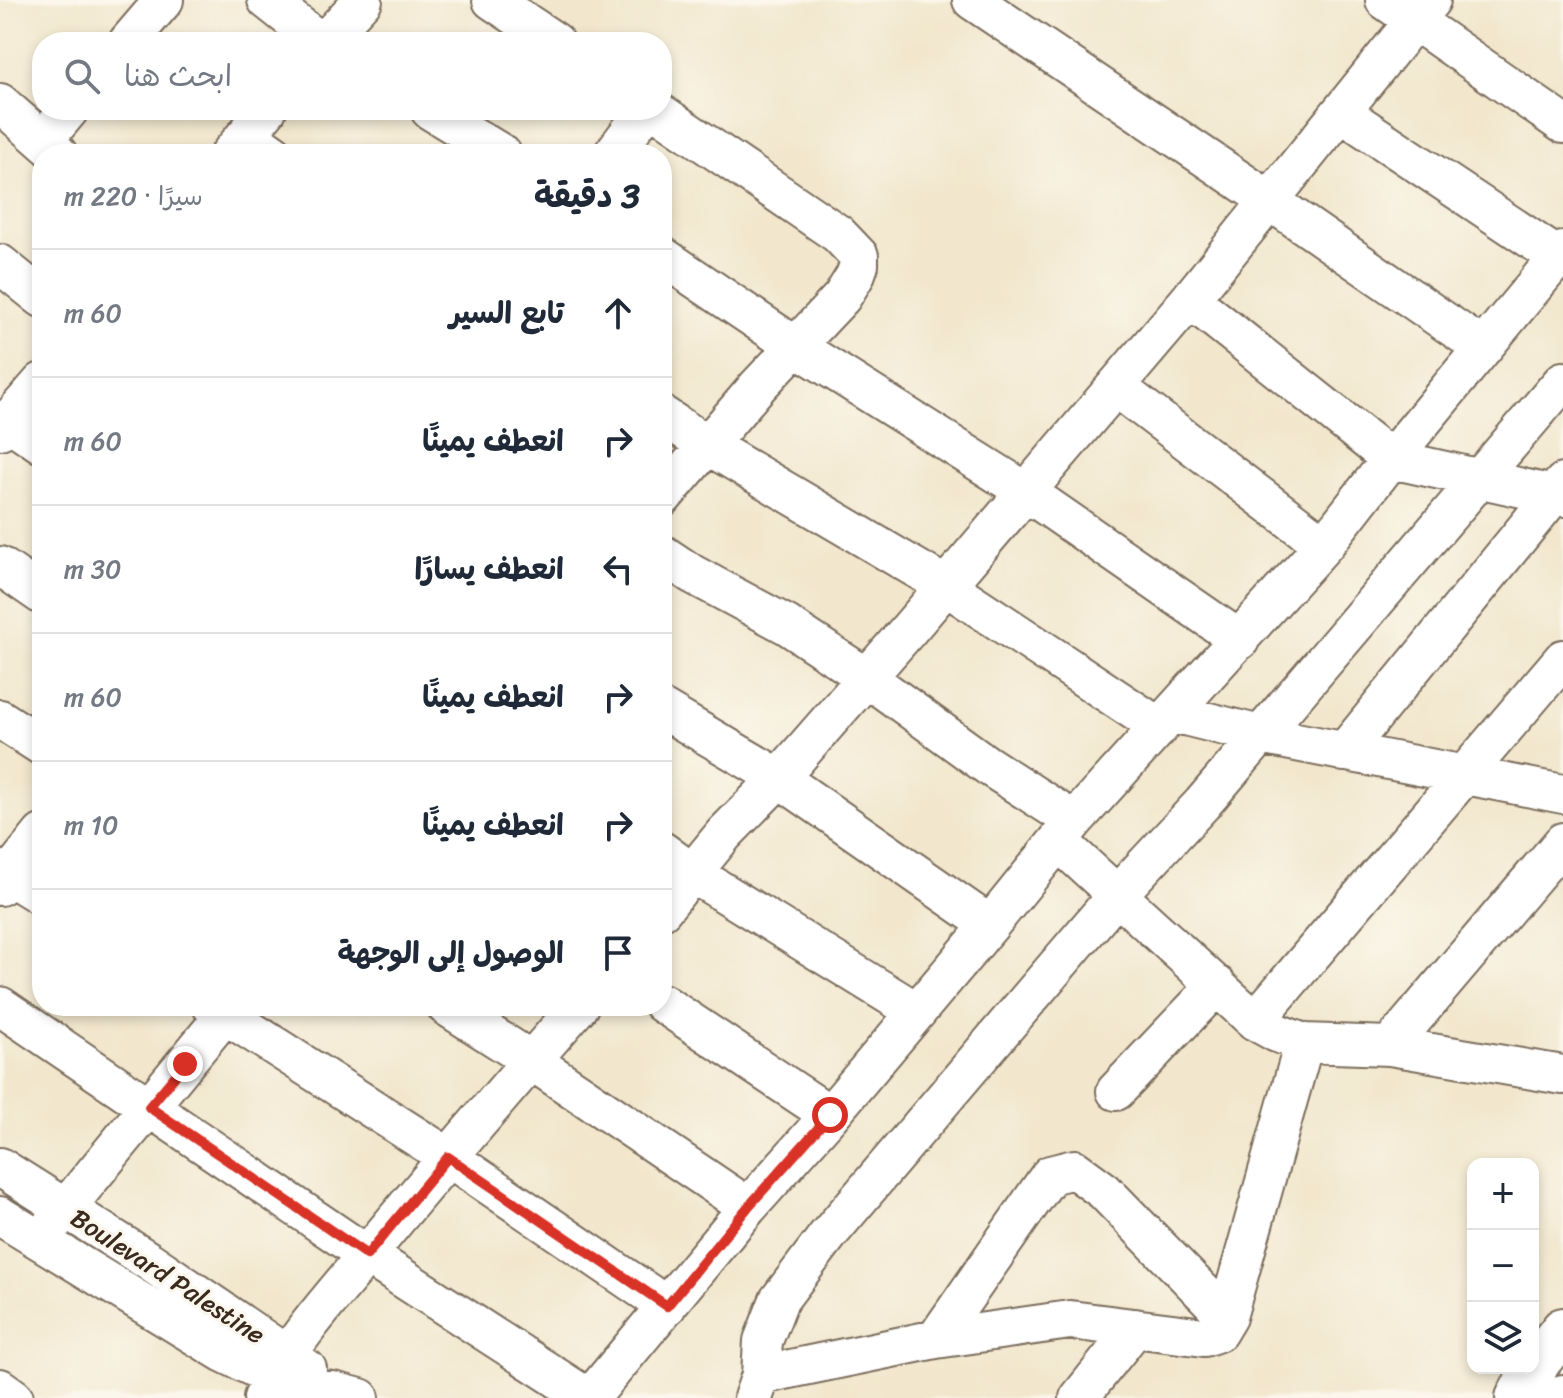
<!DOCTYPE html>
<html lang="ar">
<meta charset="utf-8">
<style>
:root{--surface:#fff;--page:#f2f2f3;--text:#1f2937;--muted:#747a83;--line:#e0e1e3}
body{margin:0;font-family:Sriracha,"Playpen Sans Arabic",sans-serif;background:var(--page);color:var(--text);direction:rtl}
.controls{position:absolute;right:24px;bottom:24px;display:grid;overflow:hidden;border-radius:16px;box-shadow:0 4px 12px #0003}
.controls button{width:72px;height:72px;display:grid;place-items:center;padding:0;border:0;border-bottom:2px solid var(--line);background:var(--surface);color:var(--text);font:40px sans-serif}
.stop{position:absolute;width:24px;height:24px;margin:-18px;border:6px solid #d93025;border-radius:50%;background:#fff}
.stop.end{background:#d93025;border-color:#fff;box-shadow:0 2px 8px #0008}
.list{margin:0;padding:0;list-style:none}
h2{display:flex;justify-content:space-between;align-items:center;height:104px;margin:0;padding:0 32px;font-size:34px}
h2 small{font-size:26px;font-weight:400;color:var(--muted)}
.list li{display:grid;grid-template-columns:52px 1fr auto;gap:24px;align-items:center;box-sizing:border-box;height:128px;padding:0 32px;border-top:2px solid var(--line)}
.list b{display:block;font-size:30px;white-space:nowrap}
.list em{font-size:26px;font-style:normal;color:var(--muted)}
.icon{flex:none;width:44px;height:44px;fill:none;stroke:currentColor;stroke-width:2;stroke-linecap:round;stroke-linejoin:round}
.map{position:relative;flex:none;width:1563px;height:1398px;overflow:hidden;direction:ltr}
.search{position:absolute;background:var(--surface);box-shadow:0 4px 12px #0003;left:32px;top:32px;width:640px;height:88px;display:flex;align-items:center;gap:20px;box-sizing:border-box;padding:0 28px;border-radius:32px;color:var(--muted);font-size:30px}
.panel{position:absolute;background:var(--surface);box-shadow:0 4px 12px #0003;left:32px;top:144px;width:640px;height:872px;border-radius:32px;direction:rtl}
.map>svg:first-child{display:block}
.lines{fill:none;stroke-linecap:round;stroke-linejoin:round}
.minor-casing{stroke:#7b6c5b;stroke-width:42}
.major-casing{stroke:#7b6c5b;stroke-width:48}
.minor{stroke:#fff;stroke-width:38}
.major{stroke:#fff;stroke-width:44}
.route{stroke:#d93025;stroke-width:10}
.labels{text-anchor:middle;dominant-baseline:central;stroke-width:6;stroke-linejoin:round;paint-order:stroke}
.street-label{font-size:26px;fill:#3b2a1e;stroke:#fbf7ec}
</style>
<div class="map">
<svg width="1563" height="1398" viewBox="0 0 1563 1398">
<rect width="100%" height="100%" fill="#fbf7ec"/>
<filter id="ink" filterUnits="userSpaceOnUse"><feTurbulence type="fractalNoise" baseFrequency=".0125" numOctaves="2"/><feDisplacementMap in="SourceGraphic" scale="16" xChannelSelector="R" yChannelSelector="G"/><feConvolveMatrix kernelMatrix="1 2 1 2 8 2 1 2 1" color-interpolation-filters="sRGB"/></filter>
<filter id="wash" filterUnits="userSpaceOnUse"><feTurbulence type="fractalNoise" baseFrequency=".006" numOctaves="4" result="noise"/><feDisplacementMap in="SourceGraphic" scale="32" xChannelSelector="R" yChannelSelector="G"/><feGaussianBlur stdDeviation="1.8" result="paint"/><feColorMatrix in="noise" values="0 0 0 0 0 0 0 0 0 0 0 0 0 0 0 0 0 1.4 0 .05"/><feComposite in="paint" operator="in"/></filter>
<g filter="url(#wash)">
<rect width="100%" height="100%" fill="#f2e7cd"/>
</g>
<g filter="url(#ink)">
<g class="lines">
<defs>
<path id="minor" d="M267 0 320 42
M492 0 555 42
M972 0 1270 201 1483 348
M1385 0 1563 124
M128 42 164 0
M324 42 363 0
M0 103 58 154
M430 110 502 154
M656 110 838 234 859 256V265L855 276 842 297 757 387 662 498
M1342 113 1558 257
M247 135 274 154
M43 141 69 110
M230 154 267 110
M613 154 646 110
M662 256 795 346 1025 491 1240 640
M0 264 42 298
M1190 299 1391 459 1563 497
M1116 387 1324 545
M662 415 707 445 946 586 1159 727
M8 421 42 444
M0 430 42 382
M662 554 692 574 787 625 866 677 987 765 1074 821
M0 566 42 595
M662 709 779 778 990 925
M1173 713 1260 735 1563 794
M0 719 42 746
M1344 752 1563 483
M1058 841 1255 1021 1277 1033 1304 1043 1390 1046 1563 1075
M662 851 692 873 917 1012
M0 870 42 896
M0 886 42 834
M662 910 724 834 779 778 910 628 1190 299 1431 0
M662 1003 830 1115
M0 1006 367 1255 588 1398
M212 1006 448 1157 667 1306
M446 1006 532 1061 748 1207
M1255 1021 1563 659
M1390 1046 1563 842
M1116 1091 1217 985
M0 1167 149 1261 307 1369
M0 1216 224 1353 273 1377 302 1387 333 1391 360 1398
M51 1226 232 1006
M936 1339 1050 1175 1074 1169 1104 1191 1227 1317
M761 1375 763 1341 779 1300 828 1235 1117 895 1202 804 1563 381
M0 1388 14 1398
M263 1398C291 1340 330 1300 370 1251 438 1168 508 1087 579 1006
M590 1398 748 1207 830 1115 990 925 1074 821 1324 545 1391 459 1563 251
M753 1398 761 1375 936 1339 1070 1320 1204 1337 1218 1332 1227 1317 1304 1043
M1079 1398 1135 1328"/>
<path id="major" d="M1518 1398 1537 1363 1563 1330
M1563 1398V1397"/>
</defs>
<use href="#minor" class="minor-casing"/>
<use href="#major" class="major-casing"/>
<use href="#minor" class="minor"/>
<use href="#major" class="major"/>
</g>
</g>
<g class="lines" filter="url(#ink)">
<path class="route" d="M185 1064 149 1107 367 1255 448 1157 667 1306 748 1207 830 1115"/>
</g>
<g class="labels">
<g class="street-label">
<text transform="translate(168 1276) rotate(33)">Boulevard Palestine</text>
</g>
</g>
</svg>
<div class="controls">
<button>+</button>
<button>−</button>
<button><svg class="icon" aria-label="layers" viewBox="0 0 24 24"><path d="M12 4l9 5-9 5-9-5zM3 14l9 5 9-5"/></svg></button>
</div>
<div class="stop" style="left:830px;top:1115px"></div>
<div class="stop end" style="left:185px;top:1064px"></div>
<div class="search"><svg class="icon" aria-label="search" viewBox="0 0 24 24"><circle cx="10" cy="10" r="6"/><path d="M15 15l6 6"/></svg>ابحث هنا</div>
<section class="panel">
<h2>3 دقيقة<small>سيرًا · 220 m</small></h2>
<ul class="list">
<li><svg class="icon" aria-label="ahead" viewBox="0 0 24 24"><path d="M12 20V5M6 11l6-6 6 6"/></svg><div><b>تابع السير</b></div><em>60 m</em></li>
<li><svg class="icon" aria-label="right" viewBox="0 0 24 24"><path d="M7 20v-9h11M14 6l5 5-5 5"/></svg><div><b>انعطف يمينًا</b></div><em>60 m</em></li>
<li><svg class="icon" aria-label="left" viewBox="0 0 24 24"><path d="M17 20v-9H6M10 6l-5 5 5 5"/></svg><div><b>انعطف يسارًا</b></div><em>30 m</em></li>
<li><svg class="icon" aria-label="right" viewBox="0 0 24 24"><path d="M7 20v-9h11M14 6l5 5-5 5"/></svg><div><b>انعطف يمينًا</b></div><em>60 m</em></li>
<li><svg class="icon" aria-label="right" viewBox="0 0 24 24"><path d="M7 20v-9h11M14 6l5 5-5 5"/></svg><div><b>انعطف يمينًا</b></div><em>10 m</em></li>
<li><svg class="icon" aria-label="arrive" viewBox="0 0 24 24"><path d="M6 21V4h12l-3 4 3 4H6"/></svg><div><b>الوصول إلى الوجهة</b></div></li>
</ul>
</section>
</div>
